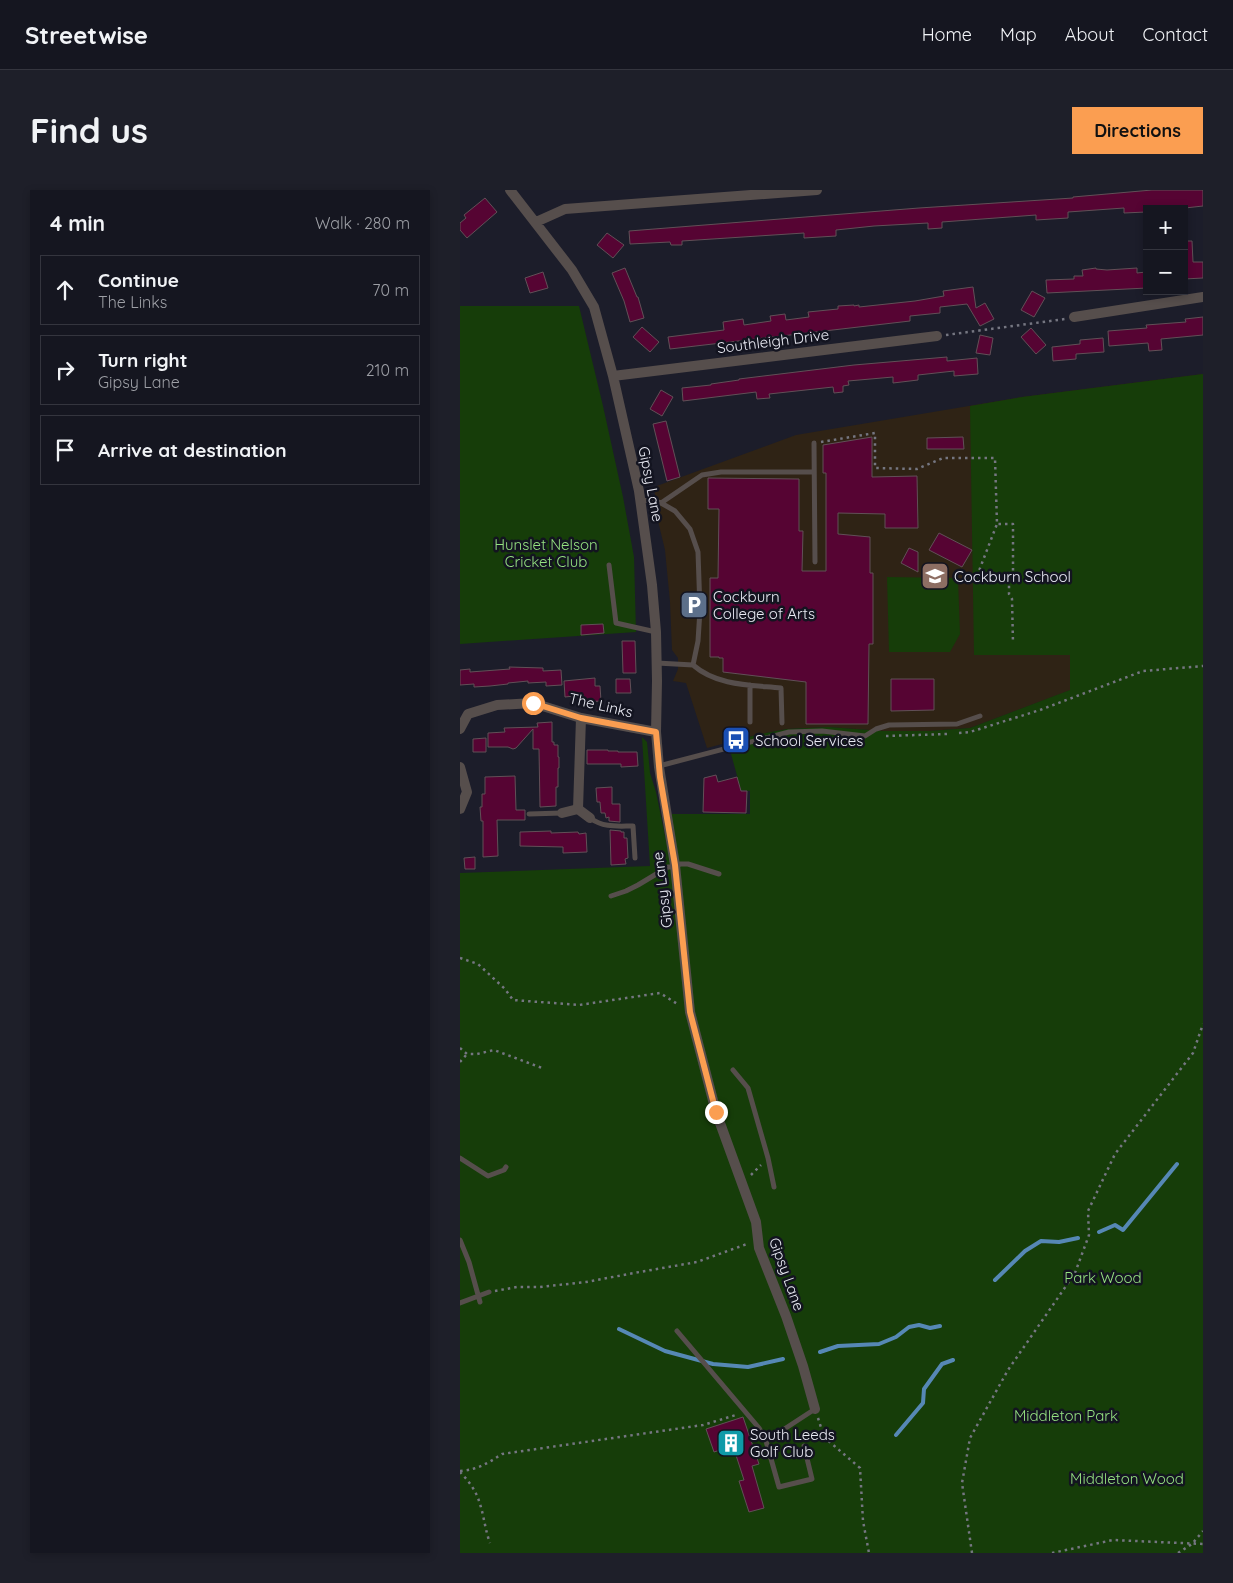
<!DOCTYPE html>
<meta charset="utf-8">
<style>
:root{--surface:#151620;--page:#1e1f29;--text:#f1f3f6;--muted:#9d9fa5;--line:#34353e;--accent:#fb9e51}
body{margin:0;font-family:Quicksand,sans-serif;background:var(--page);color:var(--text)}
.controls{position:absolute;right:15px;top:15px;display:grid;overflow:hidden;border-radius:0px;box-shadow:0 2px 8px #0003}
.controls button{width:45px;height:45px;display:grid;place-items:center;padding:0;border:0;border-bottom:1px solid var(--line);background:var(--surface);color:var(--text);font:25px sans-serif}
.stop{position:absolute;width:15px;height:15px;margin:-11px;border:4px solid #fb9e51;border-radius:50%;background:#fff}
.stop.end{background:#fb9e51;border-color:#fff;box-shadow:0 1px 5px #0008}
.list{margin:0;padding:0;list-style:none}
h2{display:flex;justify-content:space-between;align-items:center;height:65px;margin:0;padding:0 20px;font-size:21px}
h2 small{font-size:16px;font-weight:400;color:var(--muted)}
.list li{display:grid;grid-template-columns:32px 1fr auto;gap:15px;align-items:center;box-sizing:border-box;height:70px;margin:0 10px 10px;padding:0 10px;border:1px solid var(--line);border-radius:0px}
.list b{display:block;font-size:19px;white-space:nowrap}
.list p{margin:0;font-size:16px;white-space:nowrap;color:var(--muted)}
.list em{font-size:16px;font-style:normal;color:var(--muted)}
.icon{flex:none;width:28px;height:28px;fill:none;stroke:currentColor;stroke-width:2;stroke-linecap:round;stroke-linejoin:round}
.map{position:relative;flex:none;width:743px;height:1363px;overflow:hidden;border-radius:0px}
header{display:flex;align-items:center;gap:30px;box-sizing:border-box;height:70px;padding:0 25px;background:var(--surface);border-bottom:1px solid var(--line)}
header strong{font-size:24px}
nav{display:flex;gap:28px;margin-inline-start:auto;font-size:18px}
.intro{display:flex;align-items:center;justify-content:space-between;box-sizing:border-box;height:120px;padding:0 30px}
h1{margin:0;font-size:35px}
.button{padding:12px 22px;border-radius:0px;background:var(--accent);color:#111;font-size:18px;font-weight:700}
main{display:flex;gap:30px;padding:0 30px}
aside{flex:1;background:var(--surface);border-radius:0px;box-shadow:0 2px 8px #0003}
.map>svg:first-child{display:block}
.industrial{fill:#2f2315}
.green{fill:#163d09}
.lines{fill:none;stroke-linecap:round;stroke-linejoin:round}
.stream{stroke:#5688b5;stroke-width:4}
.building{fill:#560433;stroke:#615057}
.path{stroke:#757681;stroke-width:2.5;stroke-dasharray:2.5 4;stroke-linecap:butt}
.service{stroke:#564e4c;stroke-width:5}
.minor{stroke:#564e4c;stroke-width:10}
.route{stroke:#fb9e51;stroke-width:6}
.labels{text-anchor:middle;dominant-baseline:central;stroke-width:5;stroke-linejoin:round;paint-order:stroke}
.street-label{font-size:15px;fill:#e9eaf3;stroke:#131420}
.park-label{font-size:15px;fill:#95e181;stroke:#131420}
.poi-label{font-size:15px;fill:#e9eaf3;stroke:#131420;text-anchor:start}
</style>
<header>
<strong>Streetwise</strong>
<nav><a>Home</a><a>Map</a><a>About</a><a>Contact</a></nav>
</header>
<div class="intro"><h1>Find us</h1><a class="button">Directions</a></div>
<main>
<aside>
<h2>4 min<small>Walk · 280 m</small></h2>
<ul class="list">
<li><svg class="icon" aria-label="ahead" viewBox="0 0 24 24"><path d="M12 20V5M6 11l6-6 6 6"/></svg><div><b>Continue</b><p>The Links</p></div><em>70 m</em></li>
<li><svg class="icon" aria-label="right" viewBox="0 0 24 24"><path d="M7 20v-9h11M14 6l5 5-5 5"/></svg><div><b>Turn right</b><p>Gipsy Lane</p></div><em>210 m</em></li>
<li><svg class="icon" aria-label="arrive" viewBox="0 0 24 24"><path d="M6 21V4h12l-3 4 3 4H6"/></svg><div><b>Arrive at destination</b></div></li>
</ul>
</aside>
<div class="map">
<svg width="743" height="1363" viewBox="0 0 743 1363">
<rect width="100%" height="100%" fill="#1c1d2a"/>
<path class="industrial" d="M743 184 683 473 510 538 469 541H423L368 537 327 539 296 545 247 558 226 493 213 491 218 479V468L212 460 210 412 205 360 198 331 194 297 336 245 562 207Z"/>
<path class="green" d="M0 116H119L143 216 163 307 174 367 176 442 0 454Z
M743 184V1363H0V683L190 676 182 547 187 552 190 583 196 602 211 675 212 624H290V601L281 600 268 553 296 545 327 539 368 537 423 541H469L510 538 610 500V465H514L510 216 562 207Z
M427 387 498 388 500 444 490 462H429Z"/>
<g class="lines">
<path class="stream" d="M639 1042 655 1035 663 1040 717 974
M535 1090 565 1061 581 1051 599 1052 618 1048
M159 1139 205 1161 253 1174 288 1177 323 1169
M360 1162 378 1156 419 1154 436 1147 449 1137 459 1135 470 1138 480 1136
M436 1245 463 1213 464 1199 482 1174 493 1170"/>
</g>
<path class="building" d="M692 0H743V16L716 19H685L686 22 664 23V18L608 22V28L576 30V25L482 32V38L468 39V33L414 36 376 40V46L344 48V43L222 51V55H211L210 52 170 54 169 41 459 18 613 8V7Z
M25 8 37 22 7 48 0 40V33L6 28 4 25Z
M147 43 164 55 153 68 137 55Z
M724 51H732L733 72H743V88L724 89Z
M165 78 177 107H178L184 128 170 132 164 111 152 83Z
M636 78V79L647 80 677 78V83L686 82 687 98 587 103 586 90 614 89V86H623L622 80Z
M83 82 88 98 70 103 65 88Z
M513 97 516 118 525 113 534 129 520 136 507 114 480 117V123L450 126V131L210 159 208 147 264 140 263 132 283 129 284 135 311 131 310 126 325 124 326 130 349 127 348 122 378 119V116L394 115V116L399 115V117L455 111 484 106 483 101Z
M572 101 585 108 574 127 561 120Z
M743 127V145L701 149 702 160 689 161 688 153 649 156 648 141 687 138 686 135 726 132 725 129Z
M182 137 199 152 190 162 173 147Z
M571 138 586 155 576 164 561 147Z
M520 145 533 148 530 165 516 163Z
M643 148 644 162 616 164V169L593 171 592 157 620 154V150Z
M487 167V171L517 168 518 184 494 186V181L458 185V190L433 193V187L388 191 389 195 383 196V202L374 203 373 197 309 204 310 208 297 209 296 202 223 211 222 198 251 195V194L279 190V189L394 175Z
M201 200 213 207 202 226 190 219Z
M206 231 220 287 207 291 193 234Z
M412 247V287L457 286 458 338H425V324L378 323V344L410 347V383H413V454H409L408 534H346V492L263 482V468H259V467H250V388H258L259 319H248V288L339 289V341H343L342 381H366V283H363V255Z
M503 247 504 259H467V248Z
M479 343 512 360 502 377 469 360Z
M449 358 458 362V382L441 373Z
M143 434 144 443 121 445V435Z
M162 451H175L176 483H163Z
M49 477 83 478V481L101 480 102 495 86 496V492L68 493V491L48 493V494L30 496 14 497V494L0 495V480L10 479V482L50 479Z
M135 488V496H140L141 511 124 512 123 505 105 507 104 491Z
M156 489H170L171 503H156Z
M431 489H474V520L431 521Z
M92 532V552H94V555H98V567H99V578H98V597H96V616L80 617 79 559H73V539L56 558 53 559 48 557H28V543L45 542 44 538 78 537 77 533Z
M26 548V562H13V549Z
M127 560H148V561H158V562H177L178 576 161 577V574H127Z
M256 585 258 592 277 587 281 601H287L286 623 243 622 244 588Z
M55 586 56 620H65V630H37L38 666 23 667V631H21L20 617H22V604H25V587Z
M152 597V614H160V632L149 631V627L146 628 145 623H141L140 612H137L136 598Z
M150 640 161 641V642H164V648H167L168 668 165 669 166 674 151 675Z
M91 641V643L118 642 119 644 126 643 127 662 103 663V657L60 656V642Z
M15 667V679H5L4 668Z
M283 1227 299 1274 292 1276 304 1318 289 1322 279 1291 284 1290 273 1256 254 1262 246 1239Z"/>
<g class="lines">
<path class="path" d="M486 145 605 129
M361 252 415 243V278L457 279 483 268H535L537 334H553V384L549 388V404L552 409 553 453
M517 386 537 334
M499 543 510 542 580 520 683 481 743 476
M426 546 488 544
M0 768 18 774 45 799 53 810 119 815 200 803 219 815
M0 858 7 864H17L34 860 82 878
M0 872 7 864
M291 985 301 975
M35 1101 57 1097H80L126 1092 174 1083 237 1072 287 1054
M358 1228 364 1247 400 1278 403 1331 409 1363
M0 1281C17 1280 28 1273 42 1264L243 1235 276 1225
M0 1282C8 1290 16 1301 19 1311 24 1325 25 1340 30 1353
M512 1363 502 1293 510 1248 548 1180 615 1083 629 1045 628 1021 655 964 733 863 743 834
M592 1363 653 1350 743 1354
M718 1363 732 1354 743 1341"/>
<path class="service" d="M354 253 355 372
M181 311 191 310 201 313 215 321 230 339 238 362 240 420 238 451 233 475 197 473
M201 313 242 285 261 282H354
M149 375 156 433 196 442
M233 475C257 496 291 495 321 498L322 533
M290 532V495
M199 576 329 542 362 541 405 546 416 539 429 535 497 534 520 526
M69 624 102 623
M130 628C144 638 157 636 173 636L175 668
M151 706 166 701 178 695 208 677H215L220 674H228L259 684
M273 880 288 898 308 968 314 997
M0 968 28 986 44 980 46 977
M0 1050 9 1072 20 1112
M0 1113 29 1102
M217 1141 299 1238 306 1251
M344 1256 352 1289 319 1297 306 1251 355 1219"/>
<path class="minor" d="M50 0 112 80 134 117 153 186 179 301 192 395 196 442 197 491 196 542 199 577 215 675 230 822 256 922 296 1032 299 1058 326 1126 343 1176 355 1219
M76 32 105 19 357 0
M614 127 743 107
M153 186 477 146
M121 528 118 619 130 628
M0 539 8 524 37 515 73 513 121 528 196 542
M0 577 7 602 0 619
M102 623 118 619"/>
</g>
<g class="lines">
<path class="route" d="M73 513 121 528 196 542 200 587 215 675 230 822 256 922"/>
</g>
<defs>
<symbol id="school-square" viewBox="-11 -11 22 22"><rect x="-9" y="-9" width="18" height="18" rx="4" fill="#8d6e63" stroke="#131420"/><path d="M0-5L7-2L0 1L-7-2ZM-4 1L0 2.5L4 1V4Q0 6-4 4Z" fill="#fff"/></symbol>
<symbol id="parking-square" viewBox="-11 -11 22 22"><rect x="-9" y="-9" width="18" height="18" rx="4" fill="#5c6f8a" stroke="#131420"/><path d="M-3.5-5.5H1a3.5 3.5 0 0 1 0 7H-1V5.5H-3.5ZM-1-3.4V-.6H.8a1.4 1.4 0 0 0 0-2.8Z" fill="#fff"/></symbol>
<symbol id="bus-square" viewBox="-11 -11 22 22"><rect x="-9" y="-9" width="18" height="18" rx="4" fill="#1a4fb4" stroke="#131420"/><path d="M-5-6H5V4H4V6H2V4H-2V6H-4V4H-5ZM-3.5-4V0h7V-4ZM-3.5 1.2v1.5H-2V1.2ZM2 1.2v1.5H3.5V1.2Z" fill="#fff"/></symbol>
<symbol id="building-square" viewBox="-11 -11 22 22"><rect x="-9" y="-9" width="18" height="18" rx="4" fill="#0f9aa8" stroke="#131420"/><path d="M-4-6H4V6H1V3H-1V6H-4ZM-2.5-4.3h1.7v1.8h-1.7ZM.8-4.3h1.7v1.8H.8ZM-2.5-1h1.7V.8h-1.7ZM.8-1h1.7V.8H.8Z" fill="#fff"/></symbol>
</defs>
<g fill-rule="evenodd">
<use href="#school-square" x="459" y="370" width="32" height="32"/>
<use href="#parking-square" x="218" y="399" width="32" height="32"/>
<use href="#bus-square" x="260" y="534" width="32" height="32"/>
<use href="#building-square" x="255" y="1237" width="32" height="32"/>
</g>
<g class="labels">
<g class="street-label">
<text transform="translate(313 151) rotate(-7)">Southleigh Drive</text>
<text transform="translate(191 294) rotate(79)">Gipsy Lane</text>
<text transform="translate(141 515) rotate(13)">The Links</text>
<text transform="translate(202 700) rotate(-97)">Gipsy Lane</text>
<text transform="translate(327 1084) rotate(70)">Gipsy Lane</text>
</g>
<g class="park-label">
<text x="86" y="354">Hunslet Nelson<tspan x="86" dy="17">Cricket Club</tspan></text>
<text x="643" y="1087">Park Wood</text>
<text x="606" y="1225">Middleton Park</text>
<text x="667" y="1288">Middleton Wood</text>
</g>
<g class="poi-label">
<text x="494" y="386">Cockburn School</text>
<text x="253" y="406">Cockburn<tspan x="253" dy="17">College of Arts</tspan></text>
<text x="295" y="550">School Services</text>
<text x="290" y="1244">South Leeds<tspan x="290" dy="17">Golf Club</tspan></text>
</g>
</g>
</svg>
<div class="controls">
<button>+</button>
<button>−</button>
</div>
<div class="stop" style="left:73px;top:513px"></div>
<div class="stop end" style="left:256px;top:922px"></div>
</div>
</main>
